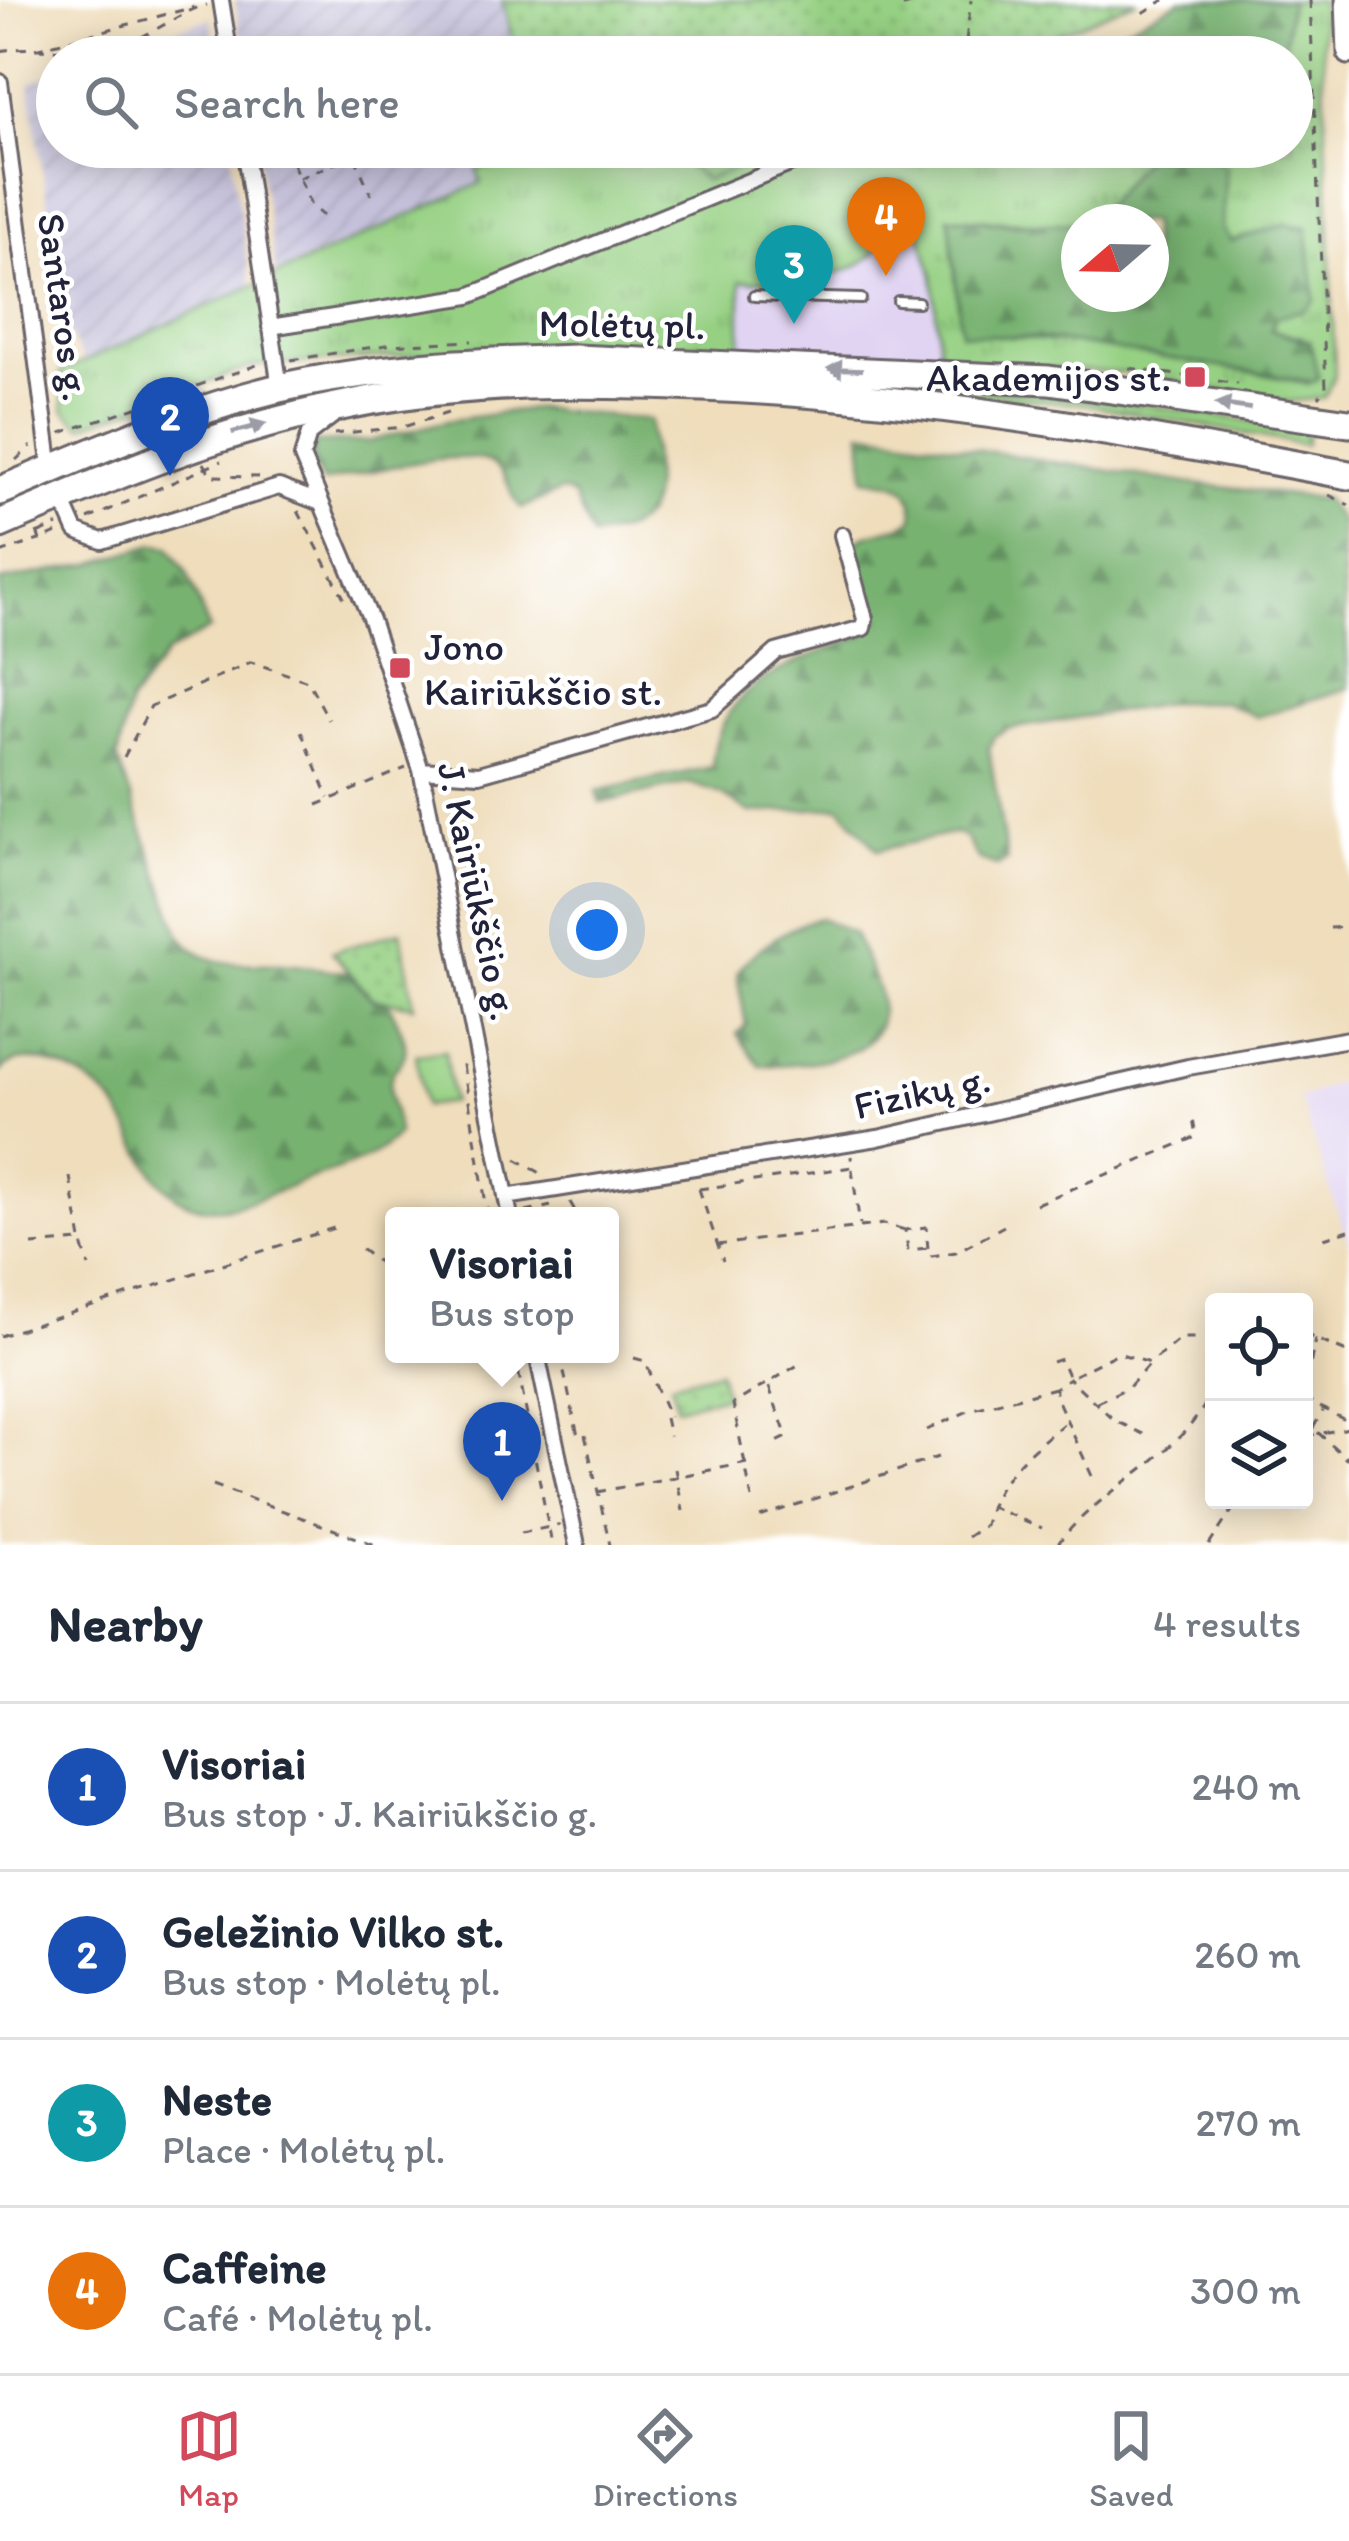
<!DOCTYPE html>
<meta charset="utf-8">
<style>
:root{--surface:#fff;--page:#f2f2f3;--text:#1f2937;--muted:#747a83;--line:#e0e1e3;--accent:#d1495b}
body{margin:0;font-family:Itim,sans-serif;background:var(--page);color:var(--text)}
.controls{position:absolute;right:36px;bottom:36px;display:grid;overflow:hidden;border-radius:12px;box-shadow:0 6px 30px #0003}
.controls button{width:108px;height:108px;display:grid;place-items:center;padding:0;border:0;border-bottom:3px solid var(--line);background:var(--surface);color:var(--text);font:60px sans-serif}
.compass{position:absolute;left:1061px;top:204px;width:108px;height:108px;border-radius:50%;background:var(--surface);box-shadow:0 6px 30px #0003;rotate:250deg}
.you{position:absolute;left:597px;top:930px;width:42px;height:42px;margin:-30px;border:9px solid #fff;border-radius:50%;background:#1a73e8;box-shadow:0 0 0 18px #1a73e833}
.badge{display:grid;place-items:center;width:78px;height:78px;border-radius:50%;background:var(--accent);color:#fff;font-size:39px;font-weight:700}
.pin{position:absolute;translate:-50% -99px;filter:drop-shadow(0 3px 6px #0008)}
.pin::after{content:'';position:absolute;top:63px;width:42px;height:36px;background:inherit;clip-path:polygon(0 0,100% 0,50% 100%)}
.popup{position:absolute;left:385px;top:1207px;width:234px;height:156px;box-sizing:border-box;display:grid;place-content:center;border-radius:12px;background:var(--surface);filter:drop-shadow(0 3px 9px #0005);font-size:39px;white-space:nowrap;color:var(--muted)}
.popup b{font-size:45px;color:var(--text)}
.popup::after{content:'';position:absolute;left:50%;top:100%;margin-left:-24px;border:24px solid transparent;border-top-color:var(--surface)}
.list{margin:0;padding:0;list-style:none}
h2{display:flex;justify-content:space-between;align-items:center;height:156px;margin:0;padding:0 48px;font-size:51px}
h2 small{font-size:39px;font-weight:400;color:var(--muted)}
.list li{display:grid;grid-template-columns:78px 1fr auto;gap:36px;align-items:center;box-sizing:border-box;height:168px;padding:0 48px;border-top:3px solid var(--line)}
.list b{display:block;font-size:45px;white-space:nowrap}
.list p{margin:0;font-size:39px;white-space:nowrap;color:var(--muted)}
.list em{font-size:39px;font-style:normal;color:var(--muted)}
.icon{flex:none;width:66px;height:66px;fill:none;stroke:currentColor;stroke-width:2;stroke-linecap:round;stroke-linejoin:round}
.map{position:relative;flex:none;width:1349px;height:1545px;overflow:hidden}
.search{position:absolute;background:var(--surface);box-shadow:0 6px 30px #0003;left:36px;right:36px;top:36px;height:132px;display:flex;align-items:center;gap:30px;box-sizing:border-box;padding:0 42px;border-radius:66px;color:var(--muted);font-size:45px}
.sheet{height:828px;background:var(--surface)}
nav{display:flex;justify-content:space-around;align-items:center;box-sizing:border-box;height:168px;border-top:3px solid var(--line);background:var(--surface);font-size:33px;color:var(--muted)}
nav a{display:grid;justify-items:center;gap:6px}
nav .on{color:var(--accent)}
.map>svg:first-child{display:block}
.built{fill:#e1d4f3}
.industrial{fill:url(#industrial-furrows)}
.grass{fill:url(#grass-tufts);stroke:#5c795f;stroke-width:3;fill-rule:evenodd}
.forest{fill:url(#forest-firs);stroke:#4d6a56;stroke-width:3}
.park{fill:url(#park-dots);stroke:#5c795f;stroke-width:3}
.pitch{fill:#96d083;stroke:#5c795f;stroke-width:3}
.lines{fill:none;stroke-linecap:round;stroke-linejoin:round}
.lane-casing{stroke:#6a6368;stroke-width:14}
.street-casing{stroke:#6a6368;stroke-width:20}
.secondary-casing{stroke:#6a6368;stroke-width:27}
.highway-casing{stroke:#6a6368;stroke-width:33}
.path{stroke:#6a6368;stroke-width:3;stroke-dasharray:9 9;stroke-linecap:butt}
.lane{stroke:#fff;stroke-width:8}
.street{stroke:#fff;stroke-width:14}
.secondary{stroke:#fff;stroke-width:21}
.highway{stroke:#fff;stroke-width:27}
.oneway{fill:#9c9ca7}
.poi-dot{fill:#d1495b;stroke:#fff;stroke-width:4.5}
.labels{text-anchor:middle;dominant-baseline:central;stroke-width:9;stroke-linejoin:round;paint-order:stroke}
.street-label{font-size:39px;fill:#22223b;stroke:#fff}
.poi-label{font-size:39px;fill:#22223b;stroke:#fff;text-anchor:end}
</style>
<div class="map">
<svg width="1349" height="1545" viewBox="0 0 1349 1545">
<defs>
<pattern id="industrial-furrows" width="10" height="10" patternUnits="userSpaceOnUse" patternTransform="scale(3)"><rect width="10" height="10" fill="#c5c0da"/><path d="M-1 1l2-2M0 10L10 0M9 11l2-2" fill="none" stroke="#a9a5bc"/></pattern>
<pattern id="grass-tufts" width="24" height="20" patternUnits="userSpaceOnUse" patternTransform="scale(3)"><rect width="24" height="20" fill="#96d083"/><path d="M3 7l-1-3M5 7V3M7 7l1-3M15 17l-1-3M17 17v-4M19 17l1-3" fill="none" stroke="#81b272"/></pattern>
<pattern id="forest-firs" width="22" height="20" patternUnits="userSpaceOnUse" patternTransform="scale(3)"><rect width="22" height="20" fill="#78b271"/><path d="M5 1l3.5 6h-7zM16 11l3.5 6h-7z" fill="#62905e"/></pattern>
<pattern id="park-dots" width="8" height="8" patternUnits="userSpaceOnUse" patternTransform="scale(3)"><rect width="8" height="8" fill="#96d083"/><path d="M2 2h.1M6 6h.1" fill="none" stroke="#81b272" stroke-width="1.8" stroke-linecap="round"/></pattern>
</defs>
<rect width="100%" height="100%" fill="#fff"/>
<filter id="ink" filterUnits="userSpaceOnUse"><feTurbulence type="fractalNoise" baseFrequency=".00833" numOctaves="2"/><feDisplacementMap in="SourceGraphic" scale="24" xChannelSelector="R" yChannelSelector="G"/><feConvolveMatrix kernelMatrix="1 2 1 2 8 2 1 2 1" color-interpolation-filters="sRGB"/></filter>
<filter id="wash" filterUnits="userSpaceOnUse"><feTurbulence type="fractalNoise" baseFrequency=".004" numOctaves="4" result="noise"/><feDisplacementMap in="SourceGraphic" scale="48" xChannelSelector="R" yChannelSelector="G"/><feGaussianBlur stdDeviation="2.7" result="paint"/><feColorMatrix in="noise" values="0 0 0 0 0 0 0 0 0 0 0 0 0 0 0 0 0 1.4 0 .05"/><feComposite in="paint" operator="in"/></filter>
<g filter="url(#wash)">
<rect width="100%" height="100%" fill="#efddbb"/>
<path class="built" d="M904 181 933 276 940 361 741 353V281L792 282 835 275 871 253 885 230 880 190Z
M1349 1078V1245L1300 1099Z"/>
<path class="industrial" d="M235 0H502L517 57H243Z
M211 18 217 57H102Z
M57 73V147H230L252 290 84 362 66 325 29 83Z
M257 147H529L477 169 482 182 276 273Z"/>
<path class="grass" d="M1290 0H1321L1335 375 1324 398 1286 402 1123 373 940 361 933 276 903 181 880 190C881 202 886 217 885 229 879 284 779 282 741 281V353L528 348 254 366 82 426 64 410 61 372 481 183 477 170 529 147H663L706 180 788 147H1292V57H1280ZM1147 155 1222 229 1224 238 1231 241 1287 224 1304 310 1276 317 1271 330 1302 337 1309 384C1193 359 1079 341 961 333L949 217 1072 226 1096 216Z
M885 387 1009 390 1127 402 1308 430 1305 445 1084 404Z"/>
<path class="forest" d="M1181 0H1290L1284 51 1280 57H1092L1078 52Z
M1147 155H1208L1226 166 1222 229 1231 241 1287 224 1307 227 1315 300 1304 310 1276 317 1271 330 1310 341 1318 377 1314 382 1046 339 961 333 949 217 1012 224 1079 223V294H1151V222H1081L1096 216Z
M535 408 650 420C652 484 672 529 592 537L574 496 561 491 522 508C507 496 510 472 491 463 457 446 361 475 323 482L312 463 315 443 371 441 447 421Z
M862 431 1186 483 1324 499 1340 521 1349 688 1257 717 1223 702H1178L1008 729 994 736 989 749 1007 861 997 866 978 859 965 837 956 833 878 850 840 807 750 813 722 794 689 783 600 803 597 791 712 767C718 680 796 663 865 635L871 624 850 547C866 527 896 534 914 518 913 482 897 483 865 478Z
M154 544 169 546 187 573 209 629 167 653 130 702 117 758 181 937C209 970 240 963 280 964 303 965 326 970 349 973L371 999 388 1003C428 1076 386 1050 390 1094 392 1107 397 1120 398 1134 374 1162 337 1169 302 1182 273 1192 235 1212 205 1208 154 1200 141 1144 117 1108 97 1080 27 1039 0 1072V581L92 564Z
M821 918 854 934C862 955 879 983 881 1005 886 1065 800 1063 760 1066L737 1034 746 1025 737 974C750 951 793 923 821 918Z"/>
<path class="park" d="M502 0H1137L1004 57H517Z
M663 147H788L705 180Z
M401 931 414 1006 372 998 332 952Z
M719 1371 725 1396 676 1407 671 1383Z"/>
<path class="pitch" d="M445 1051 452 1102 424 1106 416 1055Z"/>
</g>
<g filter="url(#ink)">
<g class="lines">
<defs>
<path id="lane" d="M754 296 861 299
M898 301 918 302"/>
<path id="street" d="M221 0 230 57
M0 82 51 470
M244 147 280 388
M270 327 469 296 831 147
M335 414 309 434 302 457 371 620 421 770 510 1216
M61 497 76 531 102 541 279 487 318 502
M421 770 479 774 712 709 776 652 863 628 865 619 842 535
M506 1197 878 1138 1188 1067 1349 1039
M537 1354 577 1545"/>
<path id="secondary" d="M1347 0 1349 53"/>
<path id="highway" d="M0 491C91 453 179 413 275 389 372 366 477 362 576 359L1049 380 1349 423
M0 524C114 475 229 427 351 404 469 381 583 382 703 387 927 396 1130 434 1349 475"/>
</defs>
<use href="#lane" class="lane-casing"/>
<use href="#street" class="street-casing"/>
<use href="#secondary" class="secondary-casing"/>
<use href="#highway" class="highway-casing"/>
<path class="path" d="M886 0 904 6 925 0
M1310 0 1326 388 1319 397
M1143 13 1164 0
M35 49 194 7
M0 51C37 43 74 58 113 48 146 40 182 10 207 5
M256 57V54
M964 57 971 0
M1292 107 1308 110
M286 147 311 206 323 216
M355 157 371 195
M299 178 375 147
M291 360 386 345 472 341
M1129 368 1238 384
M61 433 260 364
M334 434 403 427 448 413
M16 460 31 446
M204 463 211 476 259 477
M1329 495 1349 505
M298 511 344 598
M88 519 222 461
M37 532 40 540 57 533
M39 533 58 525
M0 553 39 540
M301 731 329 798
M124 757 151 706 251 662 308 681 329 720
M317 805 406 768
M1330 928 1349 927
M463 1065 488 1216
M516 1159 544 1175
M852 1169 860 1225
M70 1177 81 1240
M699 1189 852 1167 851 1156
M699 1189 723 1261
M570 1202 578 1216
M1036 1204 1196 1137 1193 1119
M526 1212 551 1206
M1324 1238 1349 1230
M32 1245 81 1241 89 1266
M717 1245 884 1224 905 1230
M928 1248 926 1227 905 1230 908 1250 928 1248 932 1256 956 1252 1004 1226
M361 1249 394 1274
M1246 1297 1250 1302
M610 1314 613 1313
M1304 1334 1349 1353
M0 1336 340 1226
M515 1354 552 1545
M560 1354 578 1436
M634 1358 645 1361 669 1417
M1052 1362 1061 1359 1069 1378 1118 1353 1150 1363 1181 1338H1196
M769 1387 787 1437 777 1442
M1304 1398 1315 1339
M1304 1399 1349 1422
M1304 1400 1313 1428 1347 1459 1349 1453
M1097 1402 1129 1387 1150 1363
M665 1418 669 1436
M1313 1428 1323 1411
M927 1430 970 1410 1055 1388
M585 1435 610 1545
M1306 1436 1349 1428
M675 1469 683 1511
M1092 1476 1058 1401 1055 1388 1069 1378 1114 1420 1147 1436
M213 1485 376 1545
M597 1492 747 1463
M752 1499 733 1404 798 1365
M989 1506 1042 1528
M760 1517 938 1457
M521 1533 560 1525
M967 1537 985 1525C996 1477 1029 1452 1066 1422
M1057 1545C1101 1485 1188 1455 1214 1386
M1209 1545 1239 1500"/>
<use href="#lane" class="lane"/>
<use href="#street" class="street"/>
<use href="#secondary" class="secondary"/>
<use href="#highway" class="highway"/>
</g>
<defs><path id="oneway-solid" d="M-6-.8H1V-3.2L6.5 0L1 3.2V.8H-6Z" transform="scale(3)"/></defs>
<g class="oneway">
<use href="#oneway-solid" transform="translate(845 369) rotate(-178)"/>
<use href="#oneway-solid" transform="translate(1233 406) rotate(-172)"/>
<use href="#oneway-solid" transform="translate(249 428) rotate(-15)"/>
</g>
</g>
<g class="poi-dot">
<rect x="1183" y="365" width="24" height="24" rx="6"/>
<rect x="388" y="656" width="24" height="24" rx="6"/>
</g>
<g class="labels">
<g class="street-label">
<text transform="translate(64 307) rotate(82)">Santaros g.</text>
<text transform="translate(622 324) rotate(1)">Molėtų pl.</text>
<text transform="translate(478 891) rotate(78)">J. Kairiūkščio g.</text>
<text transform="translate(922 1092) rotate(-12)">Fizikų g.</text>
</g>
<g class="poi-label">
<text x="1171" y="377">Akademijos st.</text>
<text x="424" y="646" text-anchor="start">Jono<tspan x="424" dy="45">Kairiūkščio st.</tspan></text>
</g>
</g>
</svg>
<div class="controls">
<button><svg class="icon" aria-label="locate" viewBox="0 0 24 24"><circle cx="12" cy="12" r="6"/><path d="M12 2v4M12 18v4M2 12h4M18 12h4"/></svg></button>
<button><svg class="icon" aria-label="layers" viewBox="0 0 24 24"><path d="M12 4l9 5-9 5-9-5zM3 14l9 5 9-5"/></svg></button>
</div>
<svg class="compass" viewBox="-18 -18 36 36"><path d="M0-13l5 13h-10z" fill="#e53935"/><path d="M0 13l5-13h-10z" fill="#747a83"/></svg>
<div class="you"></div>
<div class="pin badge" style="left:502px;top:1501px;background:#1a4fb4">1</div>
<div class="popup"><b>Visoriai</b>Bus stop</div>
<div class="pin badge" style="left:170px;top:476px;background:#1a4fb4">2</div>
<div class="pin badge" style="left:794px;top:324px;background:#0f9aa8">3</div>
<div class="pin badge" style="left:886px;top:276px;background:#e8710a">4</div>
<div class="search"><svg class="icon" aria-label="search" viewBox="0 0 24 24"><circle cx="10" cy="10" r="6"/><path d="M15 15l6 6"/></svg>Search here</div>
</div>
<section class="sheet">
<h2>Nearby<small>4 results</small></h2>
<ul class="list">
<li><span class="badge" style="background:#1a4fb4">1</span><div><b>Visoriai</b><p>Bus stop · J. Kairiūkščio g.</p></div><em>240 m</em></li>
<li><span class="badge" style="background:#1a4fb4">2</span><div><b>Geležinio Vilko st.</b><p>Bus stop · Molėtų pl.</p></div><em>260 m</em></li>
<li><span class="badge" style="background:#0f9aa8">3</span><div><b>Neste</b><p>Place · Molėtų pl.</p></div><em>270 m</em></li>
<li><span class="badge" style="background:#e8710a">4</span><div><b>Caffeine</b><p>Café · Molėtų pl.</p></div><em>300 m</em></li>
</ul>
</section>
<nav>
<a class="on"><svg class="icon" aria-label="map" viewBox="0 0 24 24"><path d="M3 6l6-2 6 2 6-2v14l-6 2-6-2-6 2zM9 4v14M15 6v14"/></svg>Map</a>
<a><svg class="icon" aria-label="directions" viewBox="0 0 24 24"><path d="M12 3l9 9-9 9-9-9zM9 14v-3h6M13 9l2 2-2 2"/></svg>Directions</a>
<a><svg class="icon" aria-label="saved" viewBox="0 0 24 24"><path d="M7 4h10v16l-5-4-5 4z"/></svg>Saved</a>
</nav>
